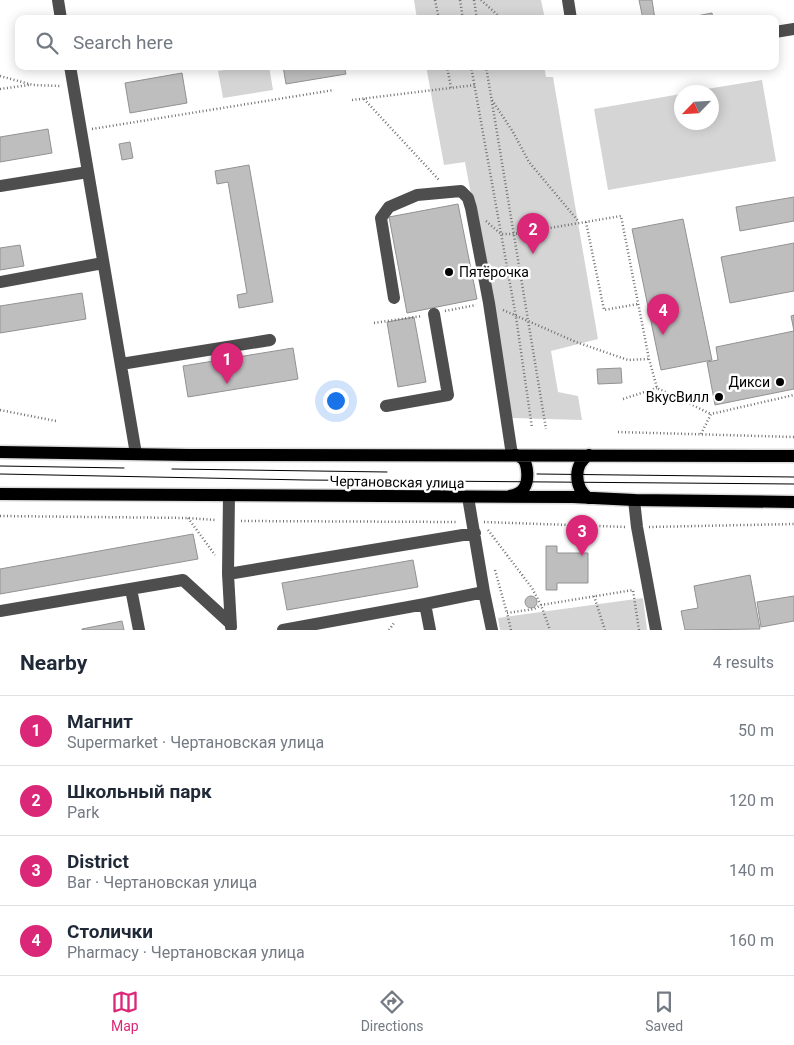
<!DOCTYPE html>
<meta charset="utf-8">
<style>
:root{--surface:#fff;--page:#f2f2f3;--text:#1f2937;--muted:#747a83;--line:#e0e1e3;--accent:#db2777}
body{margin:0;font-family:Roboto,sans-serif;background:var(--page);color:var(--text)}
.compass{position:absolute;left:674px;top:85px;width:45px;height:45px;border-radius:50%;background:var(--surface);box-shadow:0 2px 12px #0003;rotate:245deg}
.you{position:absolute;left:335px;top:400px;width:18px;height:18px;margin:-12px;border:4px solid #fff;border-radius:50%;background:#1a73e8;box-shadow:0 0 0 8px #1a73e833}
.badge{display:grid;place-items:center;width:32px;height:32px;border-radius:50%;background:var(--accent);color:#fff;font-size:16px;font-weight:700}
.pin{position:absolute;translate:-50% -41px;filter:drop-shadow(0 1px 2px #0008)}
.pin::after{content:'';position:absolute;top:26px;width:18px;height:15px;background:inherit;clip-path:polygon(0 0,100% 0,50% 100%)}
.list{margin:0;padding:0;list-style:none}
h2{display:flex;justify-content:space-between;align-items:center;height:65px;margin:0;padding:0 20px;font-size:21px}
h2 small{font-size:16px;font-weight:400;color:var(--muted)}
.list li{display:grid;grid-template-columns:32px 1fr auto;gap:15px;align-items:center;box-sizing:border-box;height:70px;padding:0 20px;border-top:1px solid var(--line)}
.list b{display:block;font-size:19px;white-space:nowrap}
.list p{margin:0;font-size:16px;white-space:nowrap;color:var(--muted)}
.list em{font-size:16px;font-style:normal;color:var(--muted)}
.icon{flex:none;width:28px;height:28px;fill:none;stroke:currentColor;stroke-width:2;stroke-linecap:round;stroke-linejoin:round}
.map{position:relative;flex:none;width:794px;height:630px;overflow:hidden}
.search{position:absolute;background:var(--surface);box-shadow:0 2px 12px #0003;left:15px;right:15px;top:15px;height:55px;display:flex;align-items:center;gap:12px;box-sizing:border-box;padding:0 18px;border-radius:10px;color:var(--muted);font-size:19px}
.sheet{height:345px;background:var(--surface)}
nav{display:flex;justify-content:space-around;align-items:center;box-sizing:border-box;height:70px;border-top:1px solid var(--line);background:var(--surface);font-size:14px;color:var(--muted)}
nav a{display:grid;justify-items:center;gap:2px}
nav .on{color:var(--accent)}
.map>svg:first-child{display:block}
.green{fill:#d5d5d5}
.building{fill:#bebebe;stroke:#929292}
.lines{fill:none;stroke-linecap:round;stroke-linejoin:round}
.major-casing{stroke:#dbdbdb;stroke-width:15}
.path{stroke:#707070;stroke-width:2.5;stroke-dasharray:1 2.5;stroke-linecap:butt}
.minor{stroke:#4e4e4e;stroke-width:12}
.major{stroke:#000;stroke-width:12}
.tram{stroke:#000;stroke-width:1}
.poi-dot{fill:#000;stroke:#fff;stroke-width:2}
.labels{text-anchor:middle;dominant-baseline:central;stroke-width:5;stroke-linejoin:round;paint-order:stroke}
.poi-label{font-size:14px;fill:#000;stroke:#fff;text-anchor:end}
.street-label{font-size:14px;fill:#000;stroke:#fff}
</style>
<div class="map">
<svg width="794" height="630" viewBox="0 0 794 630">
<rect width="100%" height="100%" fill="#fff"/>
<path class="green" d="M414 0H541L545 19H417Z
M250 66H269L273 90 223 98 218 71Z
M426 66H544L546 77H553L598 339 551 351 558 392 578 396 582 420 512 418 465 162 444 165Z
M762 80 776 161 608 190 594 109 681 94 682 122H712V92H688Z
M643 598 647 630H500L498 618Z"/>
<path class="building" d="M639 0H652L655 19H643Z
M712 13 713 19H681Z
M283 66H344L346 74 286 84Z
M182 73 187 103 130 113 125 83Z
M48 129 52 153 0 162V137Z
M130 142 133 158 122 160 119 144Z
M249 165 273 302 239 308 237 295 247 293 228 182 217 184 215 171Z
M794 197V221L740 231 736 207Z
M458 204 477 299 407 313 389 217Z
M683 219 712 360 661 370 632 229Z
M794 243V291L730 303 721 257Z
M20 245 24 266 0 270V248Z
M82 293 86 319 0 333V306Z
M794 315V389L715 405 707 362 718 360 716 347 794 331 791 316Z
M414 317 426 382 398 387 387 322Z
M293 348 298 379 188 397 183 366Z
M621 368 622 383 598 384 597 369Z
M193 534 198 559 0 594V569Z
M546 546H557V553H588V583H557V590H546Z
M413 560 418 587 287 610 282 583Z
M750 575 760 629 685 630 681 611 698 608 694 586Z
M794 596V621L761 627 757 602Z
M525 602a6 6 0 1 1 12 0a6 6 0 1 1-12 0Z
M122 621 124 630H82V629Z"/>
<g class="lines">
<defs>
<path id="major" d="M0 452 189 455 794 456
M0 494 573 497 634 500 794 502
M510 496C515 495 521 493 524 488 529 481 528 465 523 459 522 458 517 455 515 455
M588 498C574 487 573 464 589 455"/>
</defs>
<use href="#major" class="major-casing"/>
<path class="path" d="M435 0 439 19
M460 0 463 19
M474 0 477 19
M481 0 502 19
M447 66 451 88
M471 66 516 317 532 428
M486 66 546 429
M0 76 33 85 60 86
M0 89 29 85
M364 99 439 180
M352 100 475 85
M492 100 513 132 529 162 579 222
M92 129 334 90
M486 221 501 234H514L621 216 649 359 657 388 711 414
M586 222 604 310 638 304
M503 310 576 342 628 360 649 359
M445 311 476 305
M374 323 422 316
M623 399 657 388
M0 410 56 421
M618 432 794 437
M701 434 711 414 794 395
M0 516 188 518 216 520
M188 518 215 555
M241 521 456 522
M484 522 626 527
M649 527 794 524
M488 530 532 588 541 605 550 630
M495 570 507 613
M594 596 605 630
M389 630 394 623
M511 630 507 613 534 609 541 605 633 590 639 630"/>
<path class="minor" d="M58 0 61 19
M568 0 571 19
M775 32 794 29
M70 66 136 454
M0 186 88 172
M0 282 103 263
M394 298 381 218 389 207 417 195 461 191 468 198 471 208 489 303 512 455
M121 364 270 340
M386 406 448 395 434 314
M229 495 228 574 231 627
M634 500 637 527 656 630
M228 574 475 533
M131 589 139 630
M484 592 492 630
M425 604 430 630
M0 611 183 580 230 623
M283 630 425 604 484 592 468 497"/>
<use href="#major" class="major"/>
<path class="tram" d="M0 466 124 468
M172 469 387 472
M0 474 306 480 794 484
M537 474 794 477"/>
</g>
<g class="poi-dot">
<circle cx="449" cy="272" r="5"/>
<circle cx="780" cy="382" r="5"/>
<circle cx="719" cy="397" r="5"/>
</g>
<g class="labels">
<g class="poi-label">
<text x="459" y="272" text-anchor="start">Пятёрочка</text>
<text x="770" y="382">Дикси</text>
<text x="709" y="397">ВкусВилл</text>
</g>
<g class="street-label">
<text transform="translate(397 482) rotate(1)">Чертановская улица</text>
</g>
</g>
</svg>
<svg class="compass" viewBox="-18 -18 36 36"><path d="M0-13l5 13h-10z" fill="#e53935"/><path d="M0 13l5-13h-10z" fill="#747a83"/></svg>
<div class="you"></div>
<div class="pin badge" style="left:227px;top:384px">1</div>
<div class="pin badge" style="left:533px;top:254px">2</div>
<div class="pin badge" style="left:582px;top:556px">3</div>
<div class="pin badge" style="left:663px;top:335px">4</div>
<div class="search"><svg class="icon" aria-label="search" viewBox="0 0 24 24"><circle cx="10" cy="10" r="6"/><path d="M15 15l6 6"/></svg>Search here</div>
</div>
<section class="sheet">
<h2>Nearby<small>4 results</small></h2>
<ul class="list">
<li><span class="badge">1</span><div><b>Магнит</b><p>Supermarket · Чертановская улица</p></div><em>50 m</em></li>
<li><span class="badge">2</span><div><b>Школьный парк</b><p>Park</p></div><em>120 m</em></li>
<li><span class="badge">3</span><div><b>District</b><p>Bar · Чертановская улица</p></div><em>140 m</em></li>
<li><span class="badge">4</span><div><b>Столички</b><p>Pharmacy · Чертановская улица</p></div><em>160 m</em></li>
</ul>
</section>
<nav>
<a class="on"><svg class="icon" aria-label="map" viewBox="0 0 24 24"><path d="M3 6l6-2 6 2 6-2v14l-6 2-6-2-6 2zM9 4v14M15 6v14"/></svg>Map</a>
<a><svg class="icon" aria-label="directions" viewBox="0 0 24 24"><path d="M12 3l9 9-9 9-9-9zM9 14v-3h6M13 9l2 2-2 2"/></svg>Directions</a>
<a><svg class="icon" aria-label="saved" viewBox="0 0 24 24"><path d="M7 4h10v16l-5-4-5 4z"/></svg>Saved</a>
</nav>
